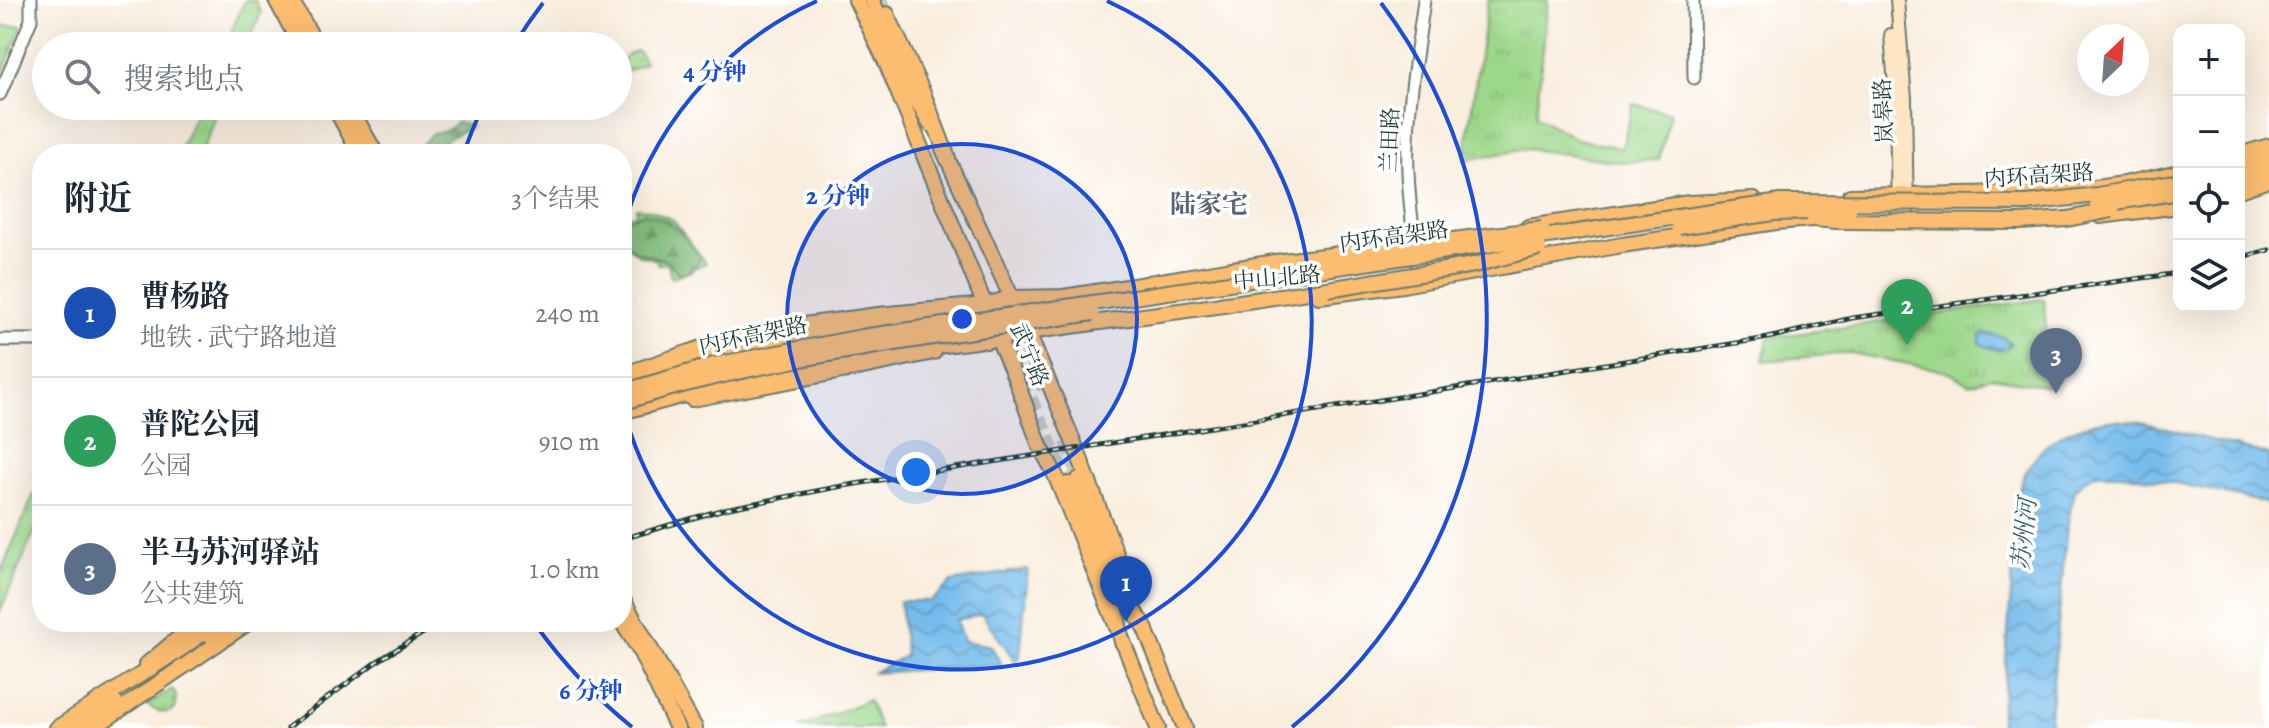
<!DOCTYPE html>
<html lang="zh">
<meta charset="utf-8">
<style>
:root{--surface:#fff;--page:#f2f2f3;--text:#1f2937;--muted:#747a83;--line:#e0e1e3;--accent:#d1495b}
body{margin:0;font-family:Alegreya,"Noto Serif SC",serif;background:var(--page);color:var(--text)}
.controls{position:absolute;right:24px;top:24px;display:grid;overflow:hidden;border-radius:16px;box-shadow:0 8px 32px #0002}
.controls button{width:72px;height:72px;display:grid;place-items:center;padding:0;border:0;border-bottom:2px solid var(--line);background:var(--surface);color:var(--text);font:40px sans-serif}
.compass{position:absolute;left:2077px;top:24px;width:72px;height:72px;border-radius:50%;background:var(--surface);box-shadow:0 8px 32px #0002;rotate:25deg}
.you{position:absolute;left:916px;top:472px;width:28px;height:28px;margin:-20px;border:6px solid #fff;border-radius:50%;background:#1a73e8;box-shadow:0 0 0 12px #1a73e833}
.badge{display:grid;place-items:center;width:52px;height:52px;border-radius:50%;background:var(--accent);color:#fff;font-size:26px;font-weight:700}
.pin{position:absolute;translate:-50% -66px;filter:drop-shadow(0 2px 4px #0008)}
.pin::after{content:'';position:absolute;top:42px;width:28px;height:24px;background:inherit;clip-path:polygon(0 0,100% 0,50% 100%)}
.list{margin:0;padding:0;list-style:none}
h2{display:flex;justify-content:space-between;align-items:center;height:104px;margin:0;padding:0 32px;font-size:34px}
h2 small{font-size:26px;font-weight:400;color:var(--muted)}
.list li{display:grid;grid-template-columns:52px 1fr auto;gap:24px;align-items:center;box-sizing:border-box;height:128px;padding:0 32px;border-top:2px solid var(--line)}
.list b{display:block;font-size:30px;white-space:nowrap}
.list p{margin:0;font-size:26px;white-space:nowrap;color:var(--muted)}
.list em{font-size:26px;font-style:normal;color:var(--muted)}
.icon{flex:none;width:44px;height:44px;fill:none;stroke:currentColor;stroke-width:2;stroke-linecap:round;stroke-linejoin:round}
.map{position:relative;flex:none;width:2269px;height:728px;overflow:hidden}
.search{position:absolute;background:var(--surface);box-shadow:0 8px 32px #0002;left:32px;top:32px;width:600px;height:88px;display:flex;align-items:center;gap:20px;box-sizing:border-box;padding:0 28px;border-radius:44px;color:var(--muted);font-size:30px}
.panel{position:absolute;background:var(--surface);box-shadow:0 8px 32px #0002;left:32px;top:144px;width:600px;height:488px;border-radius:32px}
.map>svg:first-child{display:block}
.grass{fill:url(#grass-dots);stroke:#5e8a5f;stroke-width:2}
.forest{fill:url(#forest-firs);stroke:#4e7a55;stroke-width:2}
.park{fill:url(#park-tufts);stroke:#5e8a5f;stroke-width:2}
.pitch{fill:#9dd78a;stroke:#5e8a5f;stroke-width:2}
.water{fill:url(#water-waves);stroke:#4a7c90;stroke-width:2}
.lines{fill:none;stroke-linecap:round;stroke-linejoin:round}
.trunk-tunnel{stroke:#cdcabb;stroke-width:14;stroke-dasharray:14 7;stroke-linecap:butt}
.tertiary-casing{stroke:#6b7b6f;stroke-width:15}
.secondary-casing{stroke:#6b7b6f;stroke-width:16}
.primary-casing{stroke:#6b7b6f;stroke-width:18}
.trunk-casing{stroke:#6b7b6f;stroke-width:18}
.tertiary{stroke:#fff;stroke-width:11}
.secondary{stroke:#fee5c5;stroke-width:12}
.primary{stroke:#fcbd6f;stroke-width:14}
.trunk{stroke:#fcbd6f;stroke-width:14}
.rail-casing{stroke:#1f3d34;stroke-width:5}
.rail{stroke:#fff;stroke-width:2;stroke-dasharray:6;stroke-linecap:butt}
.trunk-bridge-casing{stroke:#6b7b6f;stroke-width:18;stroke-linecap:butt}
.trunk-bridge{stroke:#fcbd6f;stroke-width:14}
.ring{fill:none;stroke:#1d4ed8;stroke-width:4}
.labels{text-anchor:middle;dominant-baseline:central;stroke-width:7;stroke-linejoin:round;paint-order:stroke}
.street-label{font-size:22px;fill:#1f3d34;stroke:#fff}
.water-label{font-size:24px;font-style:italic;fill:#39636b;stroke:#fff}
.quarter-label{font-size:26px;font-weight:bold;fill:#5c6474;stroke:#fff}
.centre{fill:#1d4ed8;stroke:#fff;stroke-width:4}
.ring-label{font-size:24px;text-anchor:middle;font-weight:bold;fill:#1d4ed8;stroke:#fff;stroke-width:7;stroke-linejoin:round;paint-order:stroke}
</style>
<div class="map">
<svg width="2269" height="728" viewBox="0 0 2269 728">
<defs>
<pattern id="grass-dots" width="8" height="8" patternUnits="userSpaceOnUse" patternTransform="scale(2)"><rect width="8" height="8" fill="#9dd78a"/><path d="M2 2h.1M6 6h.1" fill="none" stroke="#87b978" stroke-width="1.8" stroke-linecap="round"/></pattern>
<pattern id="forest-firs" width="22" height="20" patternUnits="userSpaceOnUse" patternTransform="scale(2)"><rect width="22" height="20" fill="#7eb876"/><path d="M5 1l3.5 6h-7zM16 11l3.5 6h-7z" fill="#679762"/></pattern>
<pattern id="park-tufts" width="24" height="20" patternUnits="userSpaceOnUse" patternTransform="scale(2)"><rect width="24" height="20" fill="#9dd78a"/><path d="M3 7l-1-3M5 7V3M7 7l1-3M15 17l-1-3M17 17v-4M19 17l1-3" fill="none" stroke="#87b978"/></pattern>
<pattern id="water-waves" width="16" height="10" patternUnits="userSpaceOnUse" patternTransform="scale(2)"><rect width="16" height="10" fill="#74bcec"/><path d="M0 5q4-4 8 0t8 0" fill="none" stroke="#5f9ac0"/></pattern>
</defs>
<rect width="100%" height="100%" fill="#fff"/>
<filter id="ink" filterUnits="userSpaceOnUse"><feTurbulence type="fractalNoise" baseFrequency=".0125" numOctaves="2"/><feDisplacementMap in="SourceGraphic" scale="16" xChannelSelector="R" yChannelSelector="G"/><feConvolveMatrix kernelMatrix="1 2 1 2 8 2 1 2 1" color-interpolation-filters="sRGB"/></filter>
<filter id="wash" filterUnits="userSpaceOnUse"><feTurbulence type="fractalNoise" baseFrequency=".006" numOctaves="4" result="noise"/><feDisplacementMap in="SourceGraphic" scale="32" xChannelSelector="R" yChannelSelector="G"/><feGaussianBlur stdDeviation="1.8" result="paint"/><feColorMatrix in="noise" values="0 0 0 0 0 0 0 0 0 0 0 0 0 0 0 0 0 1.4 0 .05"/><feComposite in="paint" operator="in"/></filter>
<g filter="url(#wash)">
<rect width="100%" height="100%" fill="#f9eddd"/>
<path class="grass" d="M637 51 640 53 645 63 622 74C616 63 626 53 637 51Z
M636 208 651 210 673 220 706 263 671 278 668 264H658L657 260 639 255 627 246 624 249 622 216 636 214Z
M172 689 176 695 175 709C165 716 157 711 147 705Z"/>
<path class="forest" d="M457 122 469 125 471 127 450 137 428 154H420L417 151 431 134 447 130Z
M644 213C673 219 683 235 701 257L691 272 678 273 668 261 637 252 622 241V218H630Z"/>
<path class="park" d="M245 0H255L261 13 247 46H225Z
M1488 0H1548L1536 116 1577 139 1622 148 1633 104 1670 113 1659 160 1620 162 1528 149 1464 160Z
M0 26H22L0 79Z
M199 106H220L200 154H178Z
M2044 299 2050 386 1990 377 1970 384 1946 371 1850 353 1763 361 1768 338Z
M42 475V514L0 612V574Z"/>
<path class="pitch" d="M868 700 880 728H800Z"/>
<path class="water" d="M1983 333 2003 337 2011 344C2000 353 1990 350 1980 343V337Z
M2108 420 2141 422 2269 455V504L2186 485 2122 474H2096L2083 481 2074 491 2066 535 2049 728H1999L2005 675 2018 492C2032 446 2063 427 2108 420Z
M1028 569 1020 657 1015 661 982 614 956 620 963 641 991 646 1002 665 872 673 905 656 900 601H931L952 582Z"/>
</g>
<g filter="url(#ink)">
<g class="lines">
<path class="trunk-tunnel" d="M880 0 887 14
M1016 324 1044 389
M1022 379 1068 484
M1067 441 1079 479"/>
<defs>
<path id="tertiary" d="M1693 0 1694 78
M0 94 31 20V0
M1420 282C1414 235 1406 188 1408 141 1409 94 1418 47 1424 0
M0 340H42"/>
<path id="secondary" d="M1897 0 1905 99 1907 220
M1891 35 1896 99 1898 220"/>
<path id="primary" d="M276 0 301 46
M291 0 317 46
M856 0 886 62 988 313
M872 0 914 95 930 124
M334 106 360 154
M349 106 376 154
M943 149 1015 305
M2239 155 2269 146
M2239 190 2269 180
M1850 196 2066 192 2124 184 2179 172
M2100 216 2179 206
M1528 227 1689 203 1754 200
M1319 296 1403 285 1622 245 1776 222 1824 218
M1024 323 1078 453 1117 556
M995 332 1016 380 1040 446 1054 472 1158 728
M986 341 1028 332 1230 304
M622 375 708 346 796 326 878 315 985 305 1011 298 1063 297 1159 282
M692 399 858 368 934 352
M622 598 695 728
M1142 621 1185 728
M622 622 639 649 677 728
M146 665 198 622
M93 728 249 622"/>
<path id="trunk" d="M887 14 923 93 948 158
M2239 165 2269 157
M2239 177 2269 169
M1149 283 1275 262
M1220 305 1328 289
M622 385C717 344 822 336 922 317L952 308
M622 412 728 383 853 357 998 338
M1079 479 1127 599 1146 630
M1068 484 1115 604 1122 642
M212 637 233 622
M57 728 182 648 218 622
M75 728 115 702"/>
</defs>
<use href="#tertiary" class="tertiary-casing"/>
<use href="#secondary" class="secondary-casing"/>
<use href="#primary" class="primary-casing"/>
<use href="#trunk" class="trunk-casing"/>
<use href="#tertiary" class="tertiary"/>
<use href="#secondary" class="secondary"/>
<use href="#primary" class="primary"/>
<use href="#trunk" class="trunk"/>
<defs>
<path id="rail" d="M2239 258 2269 250
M622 539 724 509 837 487 1768 338 1852 318 2179 273
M287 728 376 662 441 622"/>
</defs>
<use href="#rail" class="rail-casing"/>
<use href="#rail" class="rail"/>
<defs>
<path id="trunk-bridge" d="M2097 205 2179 192
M1814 219 1837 221 2020 222 2067 219 2112 210
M1679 227 1774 213 1849 211
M1275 262 1542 229
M1328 289 1474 265 1539 248
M622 392 714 365 862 337 1780 202 2027 203 2097 195 2179 181
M622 403C679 383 741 371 801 359 898 341 995 328 1092 313"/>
</defs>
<use href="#trunk-bridge" class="trunk-bridge-casing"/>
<use href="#trunk-bridge" class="trunk-bridge"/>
</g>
</g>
<circle cx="962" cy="319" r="175" fill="#1d4ed8" fill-opacity=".12"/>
<g class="ring">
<circle cx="962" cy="319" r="175"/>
<path d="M622 234A350 350 0 0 1 817 1M1107 1A350 350 0 1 1 622 404"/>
<path d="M632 727A525 525 0 0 1 535 624M464 152A525 525 0 0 1 481 110M514 45A525 525 0 0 1 543 3M1381 3A525 525 0 0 1 1292 727"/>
</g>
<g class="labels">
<g class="street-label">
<text transform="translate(1884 111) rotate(-93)">岚皋路</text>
<text transform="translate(1390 140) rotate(-88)">兰田路</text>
<text transform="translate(2039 176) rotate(-4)">内环高架路</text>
<text transform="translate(1394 237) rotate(-8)">内环高架路</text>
<text transform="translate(1277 278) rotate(-5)">中山北路</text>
<text transform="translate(753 336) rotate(-12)">内环高架路</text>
<text transform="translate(1029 355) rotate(68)">武宁路</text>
</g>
<g class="water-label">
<text transform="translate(2024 534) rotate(-84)">苏州河</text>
</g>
<g class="quarter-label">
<text x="1209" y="204">陆家宅</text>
</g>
</g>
<circle cx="962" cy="319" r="12" class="centre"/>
<g class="ring-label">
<text x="715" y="80">4 分钟</text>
<text x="838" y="204">2 分钟</text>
<text x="591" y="699">6 分钟</text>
</g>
</svg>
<div class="controls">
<button>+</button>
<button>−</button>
<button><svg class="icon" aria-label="locate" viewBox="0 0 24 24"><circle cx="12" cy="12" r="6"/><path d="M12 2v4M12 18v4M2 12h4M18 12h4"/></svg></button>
<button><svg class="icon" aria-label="layers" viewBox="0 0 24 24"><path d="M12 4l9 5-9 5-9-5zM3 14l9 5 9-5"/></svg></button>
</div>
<svg class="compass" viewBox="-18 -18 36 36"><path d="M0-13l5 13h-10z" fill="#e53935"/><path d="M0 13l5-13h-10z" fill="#747a83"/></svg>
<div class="you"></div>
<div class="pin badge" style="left:1126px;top:622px;background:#1a4fb4">1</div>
<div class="pin badge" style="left:1907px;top:345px;background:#2e9e5b">2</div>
<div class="pin badge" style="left:2056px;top:394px;background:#5c6f8a">3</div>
<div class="search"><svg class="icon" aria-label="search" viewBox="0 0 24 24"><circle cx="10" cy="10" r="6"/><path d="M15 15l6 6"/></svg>搜索地点</div>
<section class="panel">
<h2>附近<small>3个结果</small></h2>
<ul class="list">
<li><span class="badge" style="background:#1a4fb4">1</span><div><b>曹杨路</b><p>地铁 · 武宁路地道</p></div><em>240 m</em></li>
<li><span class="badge" style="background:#2e9e5b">2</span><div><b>普陀公园</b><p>公园</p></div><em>910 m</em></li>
<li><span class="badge" style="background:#5c6f8a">3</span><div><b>半马苏河驿站</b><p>公共建筑</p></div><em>1.0 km</em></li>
</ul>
</section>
</div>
